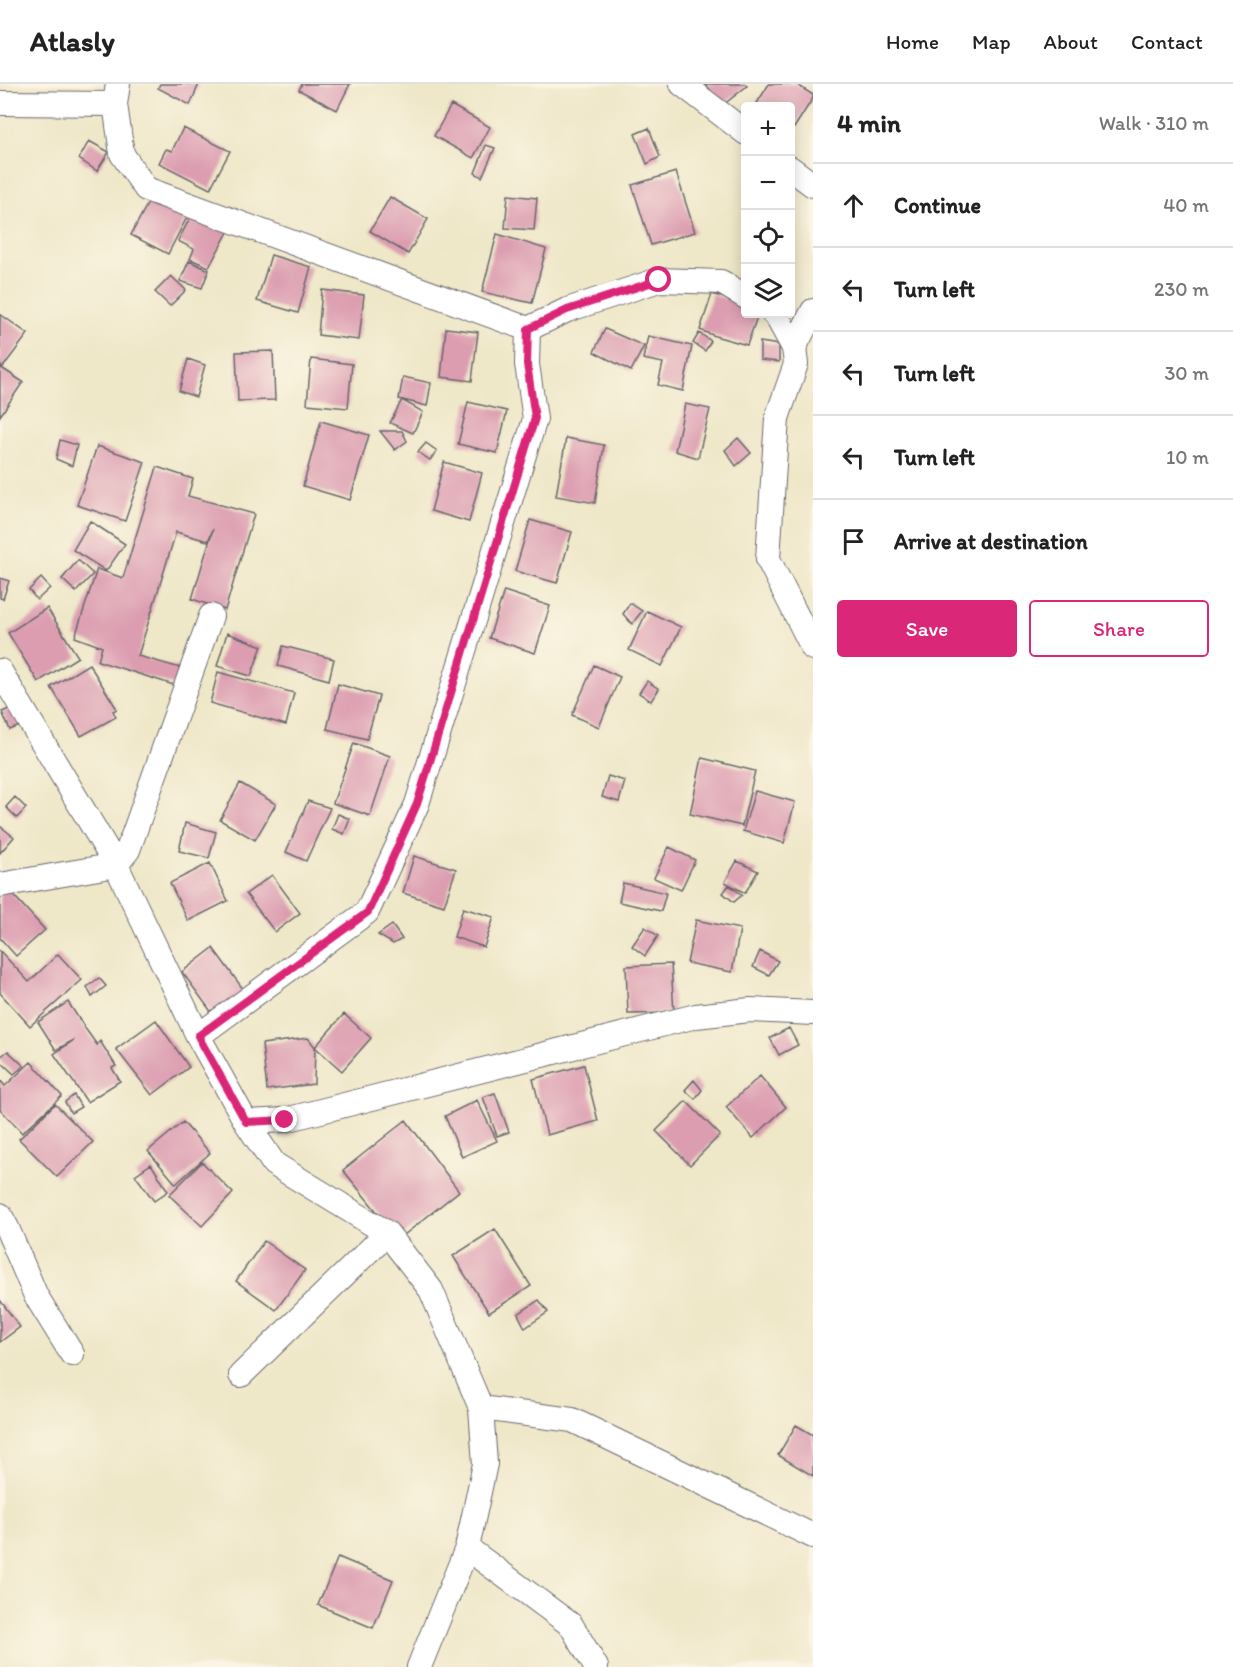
<!DOCTYPE html>
<meta charset="utf-8">
<style>
:root{--surface:#fff;--page:#f6f6f6;--text:#222;--muted:#767676;--line:#e0e0e0;--accent:#db2777}
body{margin:0;font-family:Itim,sans-serif;background:var(--page);color:var(--text)}
.controls{position:absolute;right:18px;top:18px;display:grid;overflow:hidden;border-radius:6px;box-shadow:0 3px 15px #0003}
.controls button{width:54px;height:54px;display:grid;place-items:center;padding:0;border:0;border-bottom:2px solid var(--line);background:var(--surface);color:var(--text);font:30px sans-serif}
.stop{position:absolute;width:18px;height:18px;margin:-14px;border:4px solid #db2777;border-radius:50%;background:#fff}
.stop.end{background:#db2777;border-color:#fff;box-shadow:0 2px 6px #0008}
.list{margin:0;padding:0;list-style:none}
h2{display:flex;justify-content:space-between;align-items:center;height:78px;margin:0;padding:0 24px;font-size:26px}
h2 small{font-size:20px;font-weight:400;color:var(--muted)}
.list li{display:grid;grid-template-columns:39px 1fr auto;gap:18px;align-items:center;box-sizing:border-box;height:84px;padding:0 24px;border-top:2px solid var(--line)}
.list b{display:block;font-size:22px;white-space:nowrap}
.list em{font-size:20px;font-style:normal;color:var(--muted)}
.actions{display:flex;gap:12px;padding:18px 24px}
.actions a{flex:1;padding:14px 0;border:2px solid var(--accent);border-radius:6px;text-align:center;font-size:21px;color:var(--accent)}
.actions .main{background:var(--accent);color:#fff}
.icon{flex:none;width:33px;height:33px;fill:none;stroke:currentColor;stroke-width:2;stroke-linecap:round;stroke-linejoin:round}
.map{position:relative;flex:none;width:813px;height:1583px;overflow:hidden}
header{display:flex;align-items:center;gap:36px;box-sizing:border-box;height:84px;padding:0 30px;background:var(--surface);border-bottom:2px solid var(--line)}
header strong{font-size:28px}
nav{display:flex;gap:33px;margin-inline-start:auto;font-size:21px}
main{display:flex}
aside{flex:1;background:var(--surface)}
.map>svg:first-child{display:block}
.building{fill:#dc9db0}
.lines{fill:none;stroke-linecap:round;stroke-linejoin:round}
.minor-casing{stroke:#69676c;stroke-width:26}
.minor{stroke:#fff;stroke-width:24}
.route{stroke:#db2777;stroke-width:8}
</style>
<header>
<strong>Atlasly</strong>
<nav><a>Home</a><a>Map</a><a>About</a><a>Contact</a></nav>
</header>
<main>
<div class="map">
<svg width="813" height="1583" viewBox="0 0 813 1583">
<rect width="100%" height="100%" fill="#fcf5e5"/>
<filter id="ink" filterUnits="userSpaceOnUse"><feTurbulence type="fractalNoise" baseFrequency=".0167" numOctaves="2"/><feDisplacementMap in="SourceGraphic" scale="12" xChannelSelector="R" yChannelSelector="G"/><feConvolveMatrix kernelMatrix="1 2 1 2 8 2 1 2 1" color-interpolation-filters="sRGB"/></filter>
<filter id="wash" filterUnits="userSpaceOnUse"><feTurbulence type="fractalNoise" baseFrequency=".008" numOctaves="4" result="noise"/><feDisplacementMap in="SourceGraphic" scale="24" xChannelSelector="R" yChannelSelector="G"/><feGaussianBlur stdDeviation="1.35" result="paint"/><feColorMatrix in="noise" values="0 0 0 0 0 0 0 0 0 0 0 0 0 0 0 0 0 1.4 0 .05"/><feComposite in="paint" operator="in"/></filter>
<g filter="url(#wash)">
<rect width="100%" height="100%" fill="#eee7c8"/>
<g id="blocks">
<path class="building" d="M160 0H199L190 21 158 4Z
M302 0H350L337 26 299 6Z
M705 0H745L747 2 723 21Z
M769 0H796L813 11V14L794 44 790 42V22H762L757 19Z
M451 21 490 43 473 74 434 52Z
M183 44 230 67 210 105 159 79 166 65 172 67Z
M649 44 660 73 647 80 635 50Z
M89 57 109 68 97 87 79 75Z
M486 61 495 64 482 93 475 89Z
M676 88 695 148 651 161 632 101Z
M508 111 537 114 534 146 505 144Z
M151 113 188 131 168 170 131 151Z
M390 113 428 135 408 170 370 147Z
M192 130 228 148 209 183 190 175 194 165 178 157Z
M497 150 546 165 532 219 482 208Z
M271 171 311 183 298 229 257 217Z
M189 177 209 186 202 204 180 197Z
M171 192 186 206 170 222 155 208Z
M322 206 364 211 359 256 318 251Z
M712 210 746 221V230H758L747 261 715 252 700 246Z
M0 230 28 250 3 283 0 281Z
M446 244 478 248 472 297 441 293Z
M605 245 644 262 631 287 594 268Z
M699 249 711 257 705 267 693 259Z
M648 252 692 262 683 307 658 301 663 279 643 275Z
M760 258 779 261V278L760 276Z
M273 267 275 316 238 317 236 268Z
M188 275 205 281 196 313 179 307Z
M311 275 352 280 348 324 307 320Z
M0 283 23 298 0 332Z
M403 293 431 299 427 322 399 315Z
M402 316 423 328 413 349 390 339Z
M468 318 507 327 497 369 458 360Z
M685 320 710 325 698 374 675 367Z
M321 337 369 351 350 416 303 402Z
M380 347H402L407 357 395 366Z
M566 354 604 361 595 419 556 412Z
M738 354 751 369 736 382 725 366Z
M60 356 77 361 72 382 56 375Z
M426 359 437 367 430 376 418 368Z
M97 362 145 378 125 437 77 421Z
M444 378 482 389 469 438 431 427Z
M157 383 193 395 188 412 254 430 225 526 192 515 213 445 208 457 176 448 138 572 184 585 180 603 98 577 102 563 75 553 97 485 123 494Z
M530 436 572 448 557 499 515 487Z
M90 437 125 460 106 487 73 466Z
M78 476 93 490 76 508 62 495Z
M0 494 9 497 3 515 0 514Z
M41 494 50 504 37 516 29 506Z
M504 507 550 522 535 569 489 554Z
M630 519 642 527 632 540 623 530Z
M47 524 78 573 38 598 8 549Z
M647 527 681 543 662 582 629 566Z
M227 549 262 562 251 592 217 582Z
M283 562 334 575 329 596 278 582Z
M89 580 117 625 113 627 116 633 81 652 51 603Z
M594 581 620 593 599 643 572 631Z
M218 588 294 609 286 641 210 619Z
M647 597 659 605 651 617 639 609Z
M338 600 379 612 367 655 327 645Z
M14 623 22 641 10 646 2 628Z
M354 659 390 672 370 732 333 719Z
M702 674 755 687 742 742 690 730Z
M608 692 625 697 619 718 602 713Z
M240 699 276 720 255 756 220 736Z
M755 707 795 718 784 759 743 747Z
M15 713 26 724 17 734 6 723Z
M308 717 330 724 306 777 286 768Z
M338 730 350 735 344 750 332 745Z
M185 739 216 748 209 774 179 767Z
M0 742 14 753 0 769Z
M669 763 695 776 681 806 654 794Z
M414 772 456 785 444 822 403 809Z
M737 777 758 787 745 809 725 798Z
M210 779 228 817 188 837 170 799Z
M272 791 300 829 275 848 246 810Z
M623 799 666 809 661 827 619 818Z
M729 801 742 811 734 818 723 809Z
M8 805 45 846 16 872 0 854V812Z
M463 824 494 833 484 863 454 853Z
M696 836 740 845 732 888 687 879Z
M392 841 402 855 393 860 378 851Z
M645 843 658 852 645 872 632 862Z
M213 864 246 909 215 933 182 888Z
M0 867 29 898 58 870 82 896 30 942 0 909Z
M760 867 778 877 769 891 753 883Z
M671 880 674 929 628 930 626 882Z
M99 894 106 902 92 913 87 903Z
M68 918 87 947 97 961 100 957 116 982 112 984 120 997 87 1018 54 970 74 956 56 966 38 938Z
M344 930 371 954 342 987 315 963Z
M156 936 189 983 152 1011 116 965Z
M789 944 798 961 779 971 770 954Z
M308 954 315 963 314 1000 267 1006 262 960Z
M8 967 24 982 14 990 0 977V973Z
M31 978 62 1012 22 1049 0 1025V996L5 1002Z
M584 981 598 1037 547 1051 533 995Z
M760 992 786 1023 753 1054 726 1023Z
M694 996 702 1006 695 1015 685 1006Z
M495 1009 509 1048 497 1052 483 1013Z
M74 1011 81 1023 71 1029 65 1018Z
M477 1016 497 1057 462 1073 445 1032Z
M686 1017 720 1051 690 1081 656 1047Z
M55 1020 93 1058 57 1093 19 1055Z
M406 1036 459 1107 399 1155 343 1086Z
M183 1038 210 1069 176 1100 148 1067Z
M202 1078 233 1109 202 1142 169 1111Z
M151 1080 168 1107 154 1117 135 1091Z
M495 1145 531 1202 489 1229 453 1172Z
M264 1157 305 1186 276 1226 236 1197Z
M0 1216 20 1243 0 1258Z
M539 1216 548 1228 525 1244 518 1230Z
M796 1341 813 1351V1392L778 1371Z
M338 1473 393 1496 373 1544 318 1521Z"/>
</g>
</g>
<g filter="url(#ink)">
<use href="#blocks" fill-opacity="0" stroke="#69676c" stroke-width="1.5"/>
<g class="lines">
<defs>
<path id="minor" d="M118 0 115 20 122 70 146 105 528 245 567 226 659 196 721 198 746 213
M682 0 746 49
M0 19 115 20
M790 84 813 101
M774 230 776 231 794 264 796 280 777 334 768 475 813 564
M794 264 813 227
M0 587 116 781 198 952 246 1038 285 1036 696 932 750 926 813 929
M0 801 116 781 128 766 211 532
M198 952 367 828 417 720 535 335 527 280 528 245
M246 1038 274 1080 387 1149 431 1206 481 1324 485 1380 467 1464 419 1583
M0 1131 7 1144 36 1212 72 1270
M241 1291 387 1149
M481 1324 572 1336 813 1452
M467 1464 571 1541 596 1583"/>
</defs>
<use href="#minor" class="minor-casing"/>
<use href="#minor" class="minor"/>
</g>
</g>
<g class="lines" filter="url(#ink)">
<path class="route" d="M285 1036 246 1038 198 952 368 828 417 720 535 334 527 280 528 245 567 226 659 196"/>
</g>
</svg>
<div class="controls">
<button>+</button>
<button>−</button>
<button><svg class="icon" aria-label="locate" viewBox="0 0 24 24"><circle cx="12" cy="12" r="6"/><path d="M12 2v4M12 18v4M2 12h4M18 12h4"/></svg></button>
<button><svg class="icon" aria-label="layers" viewBox="0 0 24 24"><path d="M12 4l9 5-9 5-9-5zM3 14l9 5 9-5"/></svg></button>
</div>
<div class="stop" style="left:659px;top:196px"></div>
<div class="stop end" style="left:285px;top:1036px"></div>
</div>
<aside>
<h2>4 min<small>Walk · 310 m</small></h2>
<ul class="list">
<li><svg class="icon" aria-label="ahead" viewBox="0 0 24 24"><path d="M12 20V5M6 11l6-6 6 6"/></svg><div><b>Continue</b></div><em>40 m</em></li>
<li><svg class="icon" aria-label="left" viewBox="0 0 24 24"><path d="M17 20v-9H6M10 6l-5 5 5 5"/></svg><div><b>Turn left</b></div><em>230 m</em></li>
<li><svg class="icon" aria-label="left" viewBox="0 0 24 24"><path d="M17 20v-9H6M10 6l-5 5 5 5"/></svg><div><b>Turn left</b></div><em>30 m</em></li>
<li><svg class="icon" aria-label="left" viewBox="0 0 24 24"><path d="M17 20v-9H6M10 6l-5 5 5 5"/></svg><div><b>Turn left</b></div><em>10 m</em></li>
<li><svg class="icon" aria-label="arrive" viewBox="0 0 24 24"><path d="M6 21V4h12l-3 4 3 4H6"/></svg><div><b>Arrive at destination</b></div></li>
</ul>
<div class="actions"><a class="main">Save</a><a>Share</a></div>
</aside>
</main>
